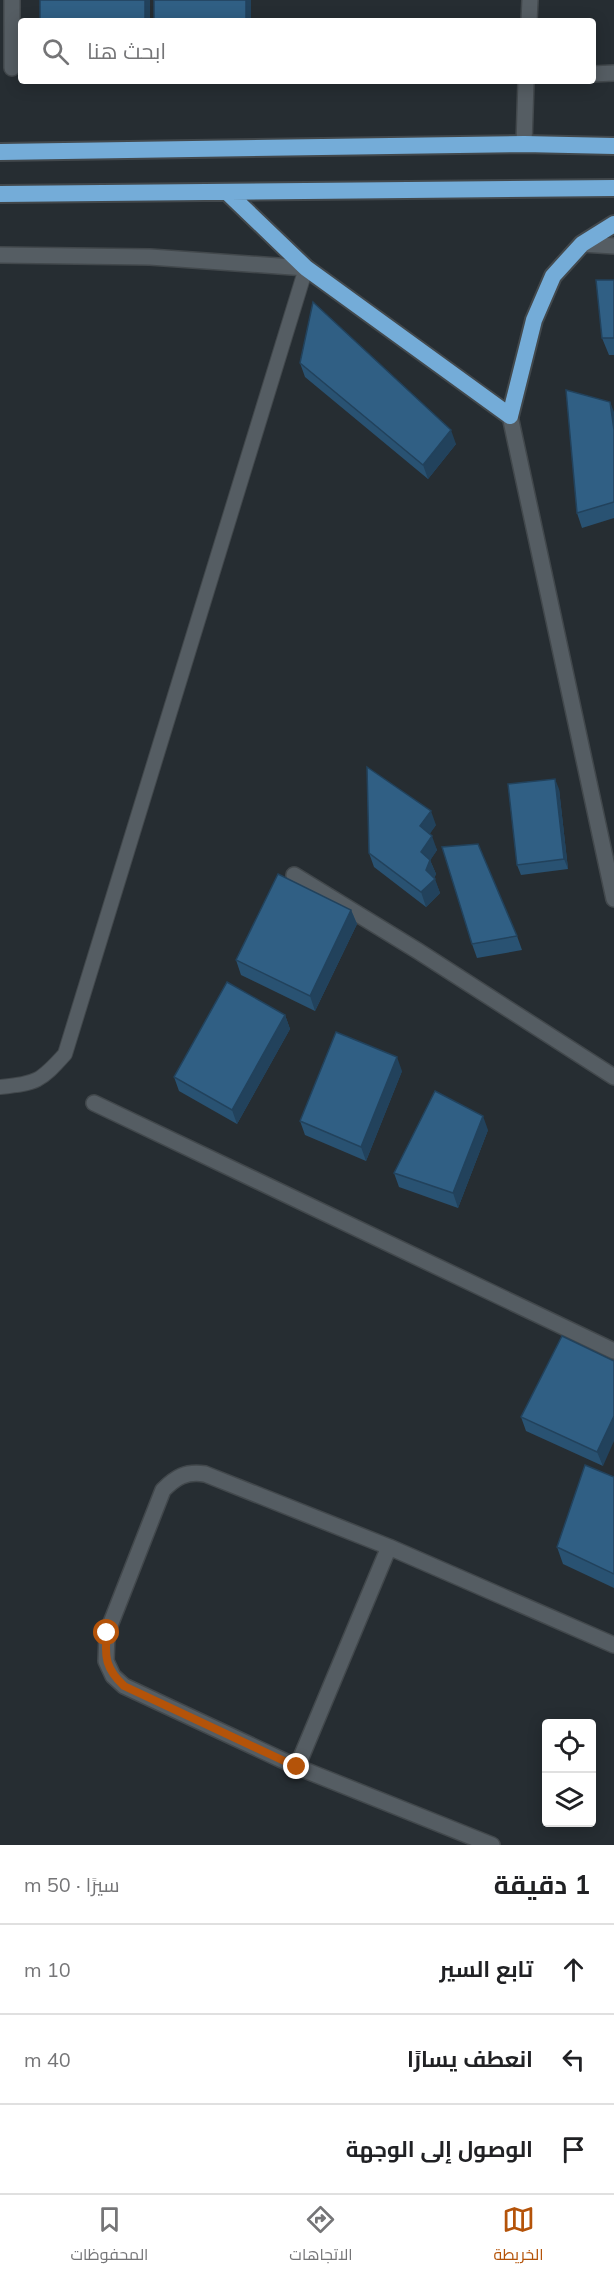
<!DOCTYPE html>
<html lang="ar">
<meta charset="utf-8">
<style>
:root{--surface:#fff;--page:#f2f2f2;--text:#202124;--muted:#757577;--line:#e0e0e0;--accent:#b45309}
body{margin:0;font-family:Mulish,Cairo,sans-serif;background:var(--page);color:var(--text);direction:rtl}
.controls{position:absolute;right:18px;bottom:18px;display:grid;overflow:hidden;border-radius:6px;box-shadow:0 3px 15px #0003}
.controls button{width:54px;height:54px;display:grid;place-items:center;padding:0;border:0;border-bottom:2px solid var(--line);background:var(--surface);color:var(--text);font:30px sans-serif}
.stop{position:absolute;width:18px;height:18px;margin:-14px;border:4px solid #b45309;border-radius:50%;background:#fff}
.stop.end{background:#b45309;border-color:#fff;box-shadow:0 2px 6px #0008}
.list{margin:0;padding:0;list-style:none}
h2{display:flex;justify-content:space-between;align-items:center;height:78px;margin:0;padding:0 24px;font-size:26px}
h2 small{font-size:20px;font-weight:400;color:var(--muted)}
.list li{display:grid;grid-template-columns:39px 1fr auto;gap:18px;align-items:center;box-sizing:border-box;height:90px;padding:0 24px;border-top:2px solid var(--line)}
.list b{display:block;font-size:22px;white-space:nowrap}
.list em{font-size:20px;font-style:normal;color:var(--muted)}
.icon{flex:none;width:33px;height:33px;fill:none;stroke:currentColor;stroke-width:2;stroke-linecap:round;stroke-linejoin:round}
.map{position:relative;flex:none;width:614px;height:1845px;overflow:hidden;direction:ltr}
.search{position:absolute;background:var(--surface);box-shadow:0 3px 15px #0003;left:18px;right:18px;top:18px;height:66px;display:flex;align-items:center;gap:15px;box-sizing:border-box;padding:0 21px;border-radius:6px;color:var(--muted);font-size:22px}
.sheet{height:348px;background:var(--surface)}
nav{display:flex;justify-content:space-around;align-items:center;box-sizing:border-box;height:84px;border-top:2px solid var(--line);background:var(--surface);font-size:16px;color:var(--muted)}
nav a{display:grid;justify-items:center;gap:3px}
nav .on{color:var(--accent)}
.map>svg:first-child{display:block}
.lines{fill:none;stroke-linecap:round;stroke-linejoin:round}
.service-casing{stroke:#42484c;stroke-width:16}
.minor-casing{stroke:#42484c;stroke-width:18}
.trunk-casing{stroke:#42484c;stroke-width:20}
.service{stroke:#555d63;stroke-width:14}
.minor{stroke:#555d63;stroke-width:15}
.trunk{stroke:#74acd8;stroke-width:16}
.wall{fill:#295272}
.shaded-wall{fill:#22425c}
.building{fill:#305f84;stroke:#22425c;stroke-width:1.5}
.route{stroke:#b45309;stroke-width:8}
</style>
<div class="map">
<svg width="614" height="1845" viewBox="0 0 614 1845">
<rect width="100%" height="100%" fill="#262d32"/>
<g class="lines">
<defs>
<path id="service" d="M0 1087C37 1083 40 1082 65 1054L306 268"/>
<path id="minor" d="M529 21 530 0
M12 68V0
M593 74 614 73
M524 144 526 81
M582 244 614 246
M0 255 150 257 306 268
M510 416 614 899
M294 875 418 951 614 1077
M94 1103 614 1351
M297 1767 389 1547
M492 1845 297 1767 124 1686 113 1676 106 1661 107 1633 163 1490C176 1477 186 1471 205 1474L389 1547 614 1645"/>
<path id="trunk" d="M0 152 524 144 614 146
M228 193 306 268 510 416 534 320 553 276 582 244 614 224
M0 194 614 188"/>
</defs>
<use href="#service" class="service-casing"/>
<use href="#minor" class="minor-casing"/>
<use href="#trunk" class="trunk-casing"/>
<use href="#service" class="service"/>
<use href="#minor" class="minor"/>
<use href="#trunk" class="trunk"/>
</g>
<path class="wall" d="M614 280V355H609L602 338Z
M300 363 456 444 428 479 305 377Z
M614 412V518L582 528 577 513Z
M559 789 568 869 521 875 517 865Z
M436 825 429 834 437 850 430 860 436 874 434 878 440 893 426 907 374 867 369 853Z
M351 910 357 924 315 1011 241 975 236 960Z
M517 936 522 950 477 958 472 944Z
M285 1015 290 1029 237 1124 179 1091 174 1077Z
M402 1071 366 1161 305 1135 300 1121Z
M488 1130 458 1208 399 1187 394 1173Z
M562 1336 603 1466 526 1431 521 1417Z
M614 1477V1588L563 1564 557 1547Z"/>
<path class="shaded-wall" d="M145 0H150V21H145Z
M246 0H251V21H246Z
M610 402 614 412V430Z
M451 430 456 444 428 479 423 465Z
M555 779 559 789 568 869 564 859Z
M431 811 436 825 425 841 420 826Z
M432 836 437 850 426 867 421 852Z
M430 860 436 874 433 881 435 879 440 893 426 907 421 892 426 870Z
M351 910 357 924 315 1011 310 996Z
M285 1015 290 1029 237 1124 232 1110Z
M397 1057 402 1071 366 1161 361 1147Z
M483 1116 488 1130 458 1208 453 1193Z
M614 1416V1441L603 1466 597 1452Z"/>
<path class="building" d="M40 0H145V21H40Z
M154 0H246V21H154Z
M596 280H614V338H602Z
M313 302 451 430 423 465 300 363Z
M566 390 610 402 614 430V502L577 513Z
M367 767 431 811 420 826 432 836 421 852 430 860 426 870 435 879 421 892 369 853Z
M555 779 564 859 517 865 508 784Z
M478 844 517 936 472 944 442 847Z
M278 874 351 910 310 996 236 960Z
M227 982 285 1015 232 1110 174 1077Z
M336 1032 397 1057 361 1147 300 1121Z
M435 1091 483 1116 453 1193 394 1173Z
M562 1336 614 1361V1416L597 1452 521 1417Z
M585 1465 614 1477V1574L557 1547Z"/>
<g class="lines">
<path class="route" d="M107 1633C104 1657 106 1669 124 1686L297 1767"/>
</g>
</svg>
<div class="controls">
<button><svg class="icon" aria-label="locate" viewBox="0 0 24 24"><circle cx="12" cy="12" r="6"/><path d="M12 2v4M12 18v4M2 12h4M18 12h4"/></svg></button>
<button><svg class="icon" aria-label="layers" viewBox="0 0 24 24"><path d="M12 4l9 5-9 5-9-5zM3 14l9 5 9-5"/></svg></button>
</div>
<div class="stop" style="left:107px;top:1633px"></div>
<div class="stop end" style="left:297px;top:1767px"></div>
<div class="search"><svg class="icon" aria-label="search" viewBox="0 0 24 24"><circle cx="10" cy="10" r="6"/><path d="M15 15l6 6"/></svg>ابحث هنا</div>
</div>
<section class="sheet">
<h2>1 دقيقة<small>سيرًا · 50 m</small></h2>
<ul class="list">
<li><svg class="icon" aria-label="ahead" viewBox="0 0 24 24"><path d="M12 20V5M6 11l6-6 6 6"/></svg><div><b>تابع السير</b></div><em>10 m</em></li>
<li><svg class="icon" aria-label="left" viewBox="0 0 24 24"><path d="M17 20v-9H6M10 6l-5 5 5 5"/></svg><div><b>انعطف يسارًا</b></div><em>40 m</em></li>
<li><svg class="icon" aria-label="arrive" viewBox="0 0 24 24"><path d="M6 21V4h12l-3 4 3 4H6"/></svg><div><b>الوصول إلى الوجهة</b></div></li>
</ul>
</section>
<nav>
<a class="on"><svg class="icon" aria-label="map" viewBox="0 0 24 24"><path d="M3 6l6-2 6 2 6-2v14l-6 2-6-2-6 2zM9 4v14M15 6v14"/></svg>الخريطة</a>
<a><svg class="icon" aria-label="directions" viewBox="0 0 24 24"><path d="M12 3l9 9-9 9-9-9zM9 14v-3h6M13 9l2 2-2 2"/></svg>الاتجاهات</a>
<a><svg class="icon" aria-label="saved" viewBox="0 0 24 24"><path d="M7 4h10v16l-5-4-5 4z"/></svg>المحفوظات</a>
</nav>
